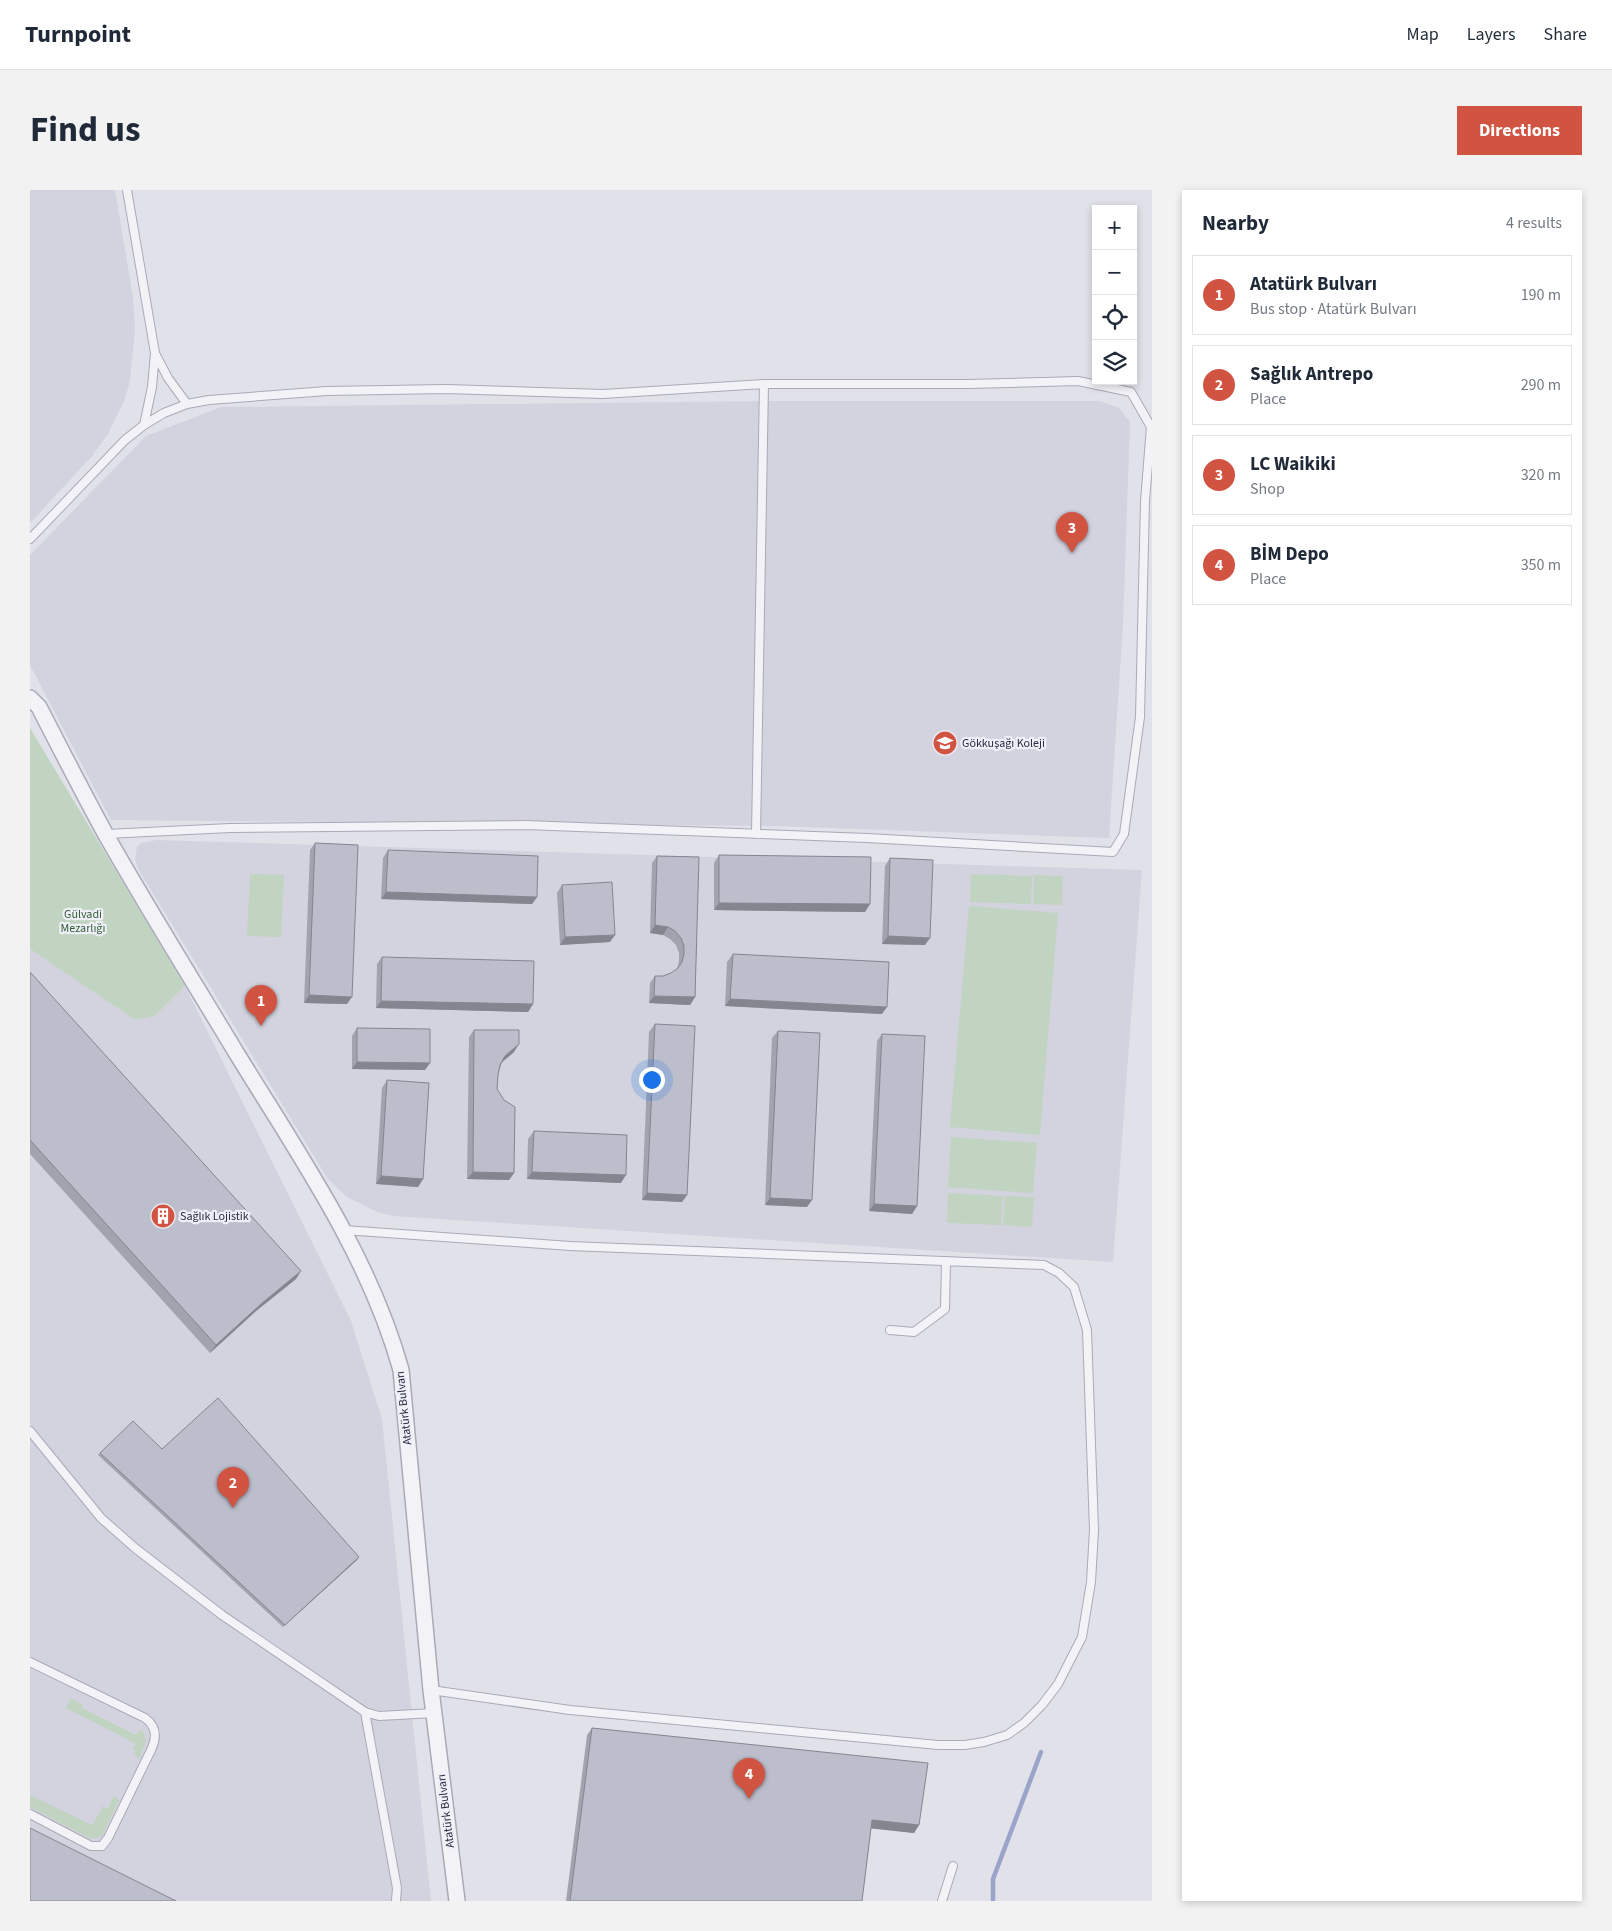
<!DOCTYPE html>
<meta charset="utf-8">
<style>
:root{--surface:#fff;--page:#f2f2f3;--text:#1f2937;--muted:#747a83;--line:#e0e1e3;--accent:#d15342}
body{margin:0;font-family:"Source Sans 3",sans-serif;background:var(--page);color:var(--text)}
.controls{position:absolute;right:15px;top:15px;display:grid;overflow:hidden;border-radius:0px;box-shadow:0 2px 8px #0003}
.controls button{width:45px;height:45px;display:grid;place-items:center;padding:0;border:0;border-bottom:1px solid var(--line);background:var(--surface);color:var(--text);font:25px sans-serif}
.you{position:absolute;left:621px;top:889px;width:18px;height:18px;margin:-12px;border:4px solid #fff;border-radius:50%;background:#1a73e8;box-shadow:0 0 0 8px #1a73e833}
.badge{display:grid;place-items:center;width:32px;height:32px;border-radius:50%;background:var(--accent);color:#fff;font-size:16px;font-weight:700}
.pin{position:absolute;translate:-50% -41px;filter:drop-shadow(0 1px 2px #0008)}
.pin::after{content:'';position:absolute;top:26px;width:18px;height:15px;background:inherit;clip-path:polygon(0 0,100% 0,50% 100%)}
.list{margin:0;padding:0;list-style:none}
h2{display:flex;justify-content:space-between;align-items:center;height:65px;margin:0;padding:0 20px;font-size:21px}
h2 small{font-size:16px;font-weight:400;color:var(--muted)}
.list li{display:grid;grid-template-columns:32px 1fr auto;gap:15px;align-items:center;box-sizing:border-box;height:80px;margin:0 10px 10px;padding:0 10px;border:1px solid var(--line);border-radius:0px}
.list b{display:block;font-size:19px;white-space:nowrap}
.list p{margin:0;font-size:16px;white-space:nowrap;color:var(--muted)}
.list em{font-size:16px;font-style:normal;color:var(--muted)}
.icon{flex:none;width:28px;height:28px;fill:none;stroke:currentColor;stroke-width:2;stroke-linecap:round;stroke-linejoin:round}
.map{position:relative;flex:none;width:1122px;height:1711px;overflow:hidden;border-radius:0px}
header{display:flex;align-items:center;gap:30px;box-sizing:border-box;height:70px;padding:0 25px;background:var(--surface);border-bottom:1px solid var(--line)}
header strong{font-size:24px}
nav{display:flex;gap:28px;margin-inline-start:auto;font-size:18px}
.intro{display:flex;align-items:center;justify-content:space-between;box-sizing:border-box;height:120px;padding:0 30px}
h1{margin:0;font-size:35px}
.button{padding:12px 22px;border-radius:0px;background:var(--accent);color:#fff;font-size:18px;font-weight:700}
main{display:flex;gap:30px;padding:0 30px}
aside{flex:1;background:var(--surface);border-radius:0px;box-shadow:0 2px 8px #0003}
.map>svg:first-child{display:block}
.built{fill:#d2d3de}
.green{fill:#c1d3c1}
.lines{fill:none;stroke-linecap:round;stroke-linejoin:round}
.stream{stroke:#9aa4ca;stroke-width:4.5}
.lane-casing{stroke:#a9aab7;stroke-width:10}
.street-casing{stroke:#a9aab7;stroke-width:18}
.lane{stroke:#f3f3f7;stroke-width:8}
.street{stroke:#f3f3f7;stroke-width:15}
.wall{fill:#a3a3af}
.shaded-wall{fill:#84858f}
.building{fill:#bdbecc;stroke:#84858f}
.labels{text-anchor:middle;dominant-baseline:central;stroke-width:4.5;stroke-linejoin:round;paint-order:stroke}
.poi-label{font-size:12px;fill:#282a41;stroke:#eff0f7;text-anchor:start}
.park-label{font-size:12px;fill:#355d38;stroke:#eff0f7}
.street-label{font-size:12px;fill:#282a41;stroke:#eff0f7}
</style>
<header>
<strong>Turnpoint</strong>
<nav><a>Map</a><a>Layers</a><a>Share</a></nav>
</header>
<div class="intro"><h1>Find us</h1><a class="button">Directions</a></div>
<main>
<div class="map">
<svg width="1122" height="1711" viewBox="0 0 1122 1711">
<rect width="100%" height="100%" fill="#e0e1e9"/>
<path class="built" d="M0 0H85L103 107 105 140 100 191 94 211 78 244 62 266 0 333Z
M743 211H1070L1089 218 1100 232 1093 435 1079 648 744 636 81 630 0 475V365L116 246 191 217Z
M126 650 1112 680 1083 1072 363 1026 347 1022 317 1007 298 989 108 679 105 669 107 657 111 653Z
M0 759 105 830 125 826 155 796 321 1131 352 1229 401 1711H0Z"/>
<path class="green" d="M0 538 155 796 125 826 105 830 0 759Z
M220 684 254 685 251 747 217 746Z
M941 684 1002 686 1001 714 940 712Z
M1004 685 1033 686 1032 715 1003 714Z
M939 716 1028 723 1010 945 920 937Z
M921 947 1007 953 1003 1003 918 997Z
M918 1003 973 1006 971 1035 917 1033Z
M975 1006 1004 1007 1002 1037 973 1035Z
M41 1508 53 1515 52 1518 106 1545 109 1540 113 1541 116 1551 110 1568 104 1565 106 1561 103 1559 105 1553 36 1518Z
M0 1605 62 1635 73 1616 78 1619 84 1606 89 1610 72 1646 61 1649 0 1617Z"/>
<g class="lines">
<path class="stream" d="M963 1711V1689L1011 1562"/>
<defs>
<path id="lane" d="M97 0 125 163 122 197 114 235
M126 165 138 188 157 214
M0 349 95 250 114 235 134 223 157 214 179 210 297 201 416 199 573 204 734 194H938L1048 191 1101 202 1121 237 1115 311 1110 527 1094 644 1083 662 837 648 495 635 200 638 76 644
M726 644 734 194
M314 1040 540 1056 1014 1075 1029 1083 1044 1097 1057 1140 1064 1340 1061 1392 1052 1447 1028 1494 1012 1515 994 1533 977 1545 954 1552 935 1555H908L540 1520 401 1500
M860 1140 884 1142 915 1119 916 1071
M0 1241 71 1328 105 1358 192 1425 335 1522 349 1526 404 1523
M0 1472 115 1528C126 1536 127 1546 122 1558L78 1648 72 1656H61L0 1624
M335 1522 367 1698 366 1711
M912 1711 923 1676"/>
<path id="street" d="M0 508 9 517C31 560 53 603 76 645 118 719 163 791 207 864 269 965 339 1065 371 1180L401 1500 427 1711"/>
</defs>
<use href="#lane" class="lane-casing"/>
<use href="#street" class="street-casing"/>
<use href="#lane" class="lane"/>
<use href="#street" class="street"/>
</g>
<path class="wall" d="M285 653 317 814 274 813 280 660Z
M358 660 507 707 502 714 351 709 353 668Z
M689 665 840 714 835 722 684 720V673Z
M627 666 669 667 665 807 660 815 619 813 620 793 625 786H633L641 783 647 779 649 771V763L646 755 640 749 633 745 620 743 622 673Z
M860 668 895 755 852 754 855 676Z
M532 695 580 752 530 755 527 703Z
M703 764 852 824 695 816 697 772Z
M352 767 503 814 498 822 346 818 347 774Z
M0 782 266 1089 226 1121 180 1163 0 964Z
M625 834 657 1005 652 1012 612 1010 619 842Z
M327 838 400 873 395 880 322 879V846Z
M444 840 484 862 472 872 468 885 467 899 484 983 479 990 437 989 439 847Z
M748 841 777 1017 735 1015 742 848Z
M852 844 887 1016 882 1024 839 1021 847 851Z
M357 890 393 989 388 997 346 994 352 898Z
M504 941 591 993 497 989 498 949Z
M132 1259 329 1367 327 1370 253 1437 68 1265 70 1263Z
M562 1538 889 1635 884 1643 841 1638 832 1711H536L557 1545Z"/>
<path class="shaded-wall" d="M356 702 507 707 502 714 351 709Z
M689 713 840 714 835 722 684 720Z
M625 735 638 737 633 745 620 743Z
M585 745 580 752 530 755 535 747Z
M858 746 900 748 895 755 852 754Z
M279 805 322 807 317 814 274 813Z
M624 806 665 807 660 815 619 813Z
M700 809 857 817 852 824 695 816Z
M351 811 503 814 498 822 346 818Z
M489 854 484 862 470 874 475 866Z
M327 872 400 873 395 880 322 879Z
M443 982 484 983 479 990 437 989Z
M502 982 596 985 591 993 497 989Z
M351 986 393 989 388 997 346 994Z
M617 1003 657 1005 652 1012 612 1010Z
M740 1008 782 1010 777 1017 735 1015Z
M844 1014 887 1016 882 1024 839 1021Z
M271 1081 266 1089 226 1121 180 1163 186 1155 231 1114Z
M329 1367 327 1370 253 1437 255 1435Z
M842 1630 889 1635 884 1643 837 1638Z"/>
<path class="building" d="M285 653 328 655 322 807 279 805Z
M358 660 508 666 507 707 356 702Z
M689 665 841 667 840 714 689 713Z
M627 666 669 667 665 807 624 806 625 786H633L641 783 648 778 652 772 654 764V756L651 748 645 741 638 737 625 735Z
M860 668 903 670 900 748 858 746Z
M582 692 585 745 535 747 532 695Z
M703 764 859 772 857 817 700 809Z
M352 767 504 771 503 814 351 811Z
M0 782 271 1081 231 1114 186 1155 0 950Z
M625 834 665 836 657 1005 617 1003Z
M327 838 400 839V873L327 872Z
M444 840H489V854L475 866 470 875 468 885 467 899 474 910 485 917 484 983 443 982Z
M748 841 790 843 782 1010 740 1008Z
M852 844 895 846 887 1016 844 1014Z
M357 890 399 893 393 989 351 986Z
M504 941 597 945 596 985 502 982Z
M188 1208 329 1367 255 1435 70 1263 103 1231 132 1259Z
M562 1538 898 1573 889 1635 842 1630 832 1711H540Z
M0 1638 146 1711H0Z"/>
<defs>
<symbol id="school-disc" viewBox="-11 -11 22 22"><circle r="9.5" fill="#d15342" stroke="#eff0f7"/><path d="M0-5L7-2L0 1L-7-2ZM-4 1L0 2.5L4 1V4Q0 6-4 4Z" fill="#fff"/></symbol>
<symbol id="building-disc" viewBox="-11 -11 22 22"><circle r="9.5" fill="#d15342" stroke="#eff0f7"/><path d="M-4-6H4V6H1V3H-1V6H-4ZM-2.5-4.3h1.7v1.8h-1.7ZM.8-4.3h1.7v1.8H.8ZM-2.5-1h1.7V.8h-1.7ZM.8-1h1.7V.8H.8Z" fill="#fff"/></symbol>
</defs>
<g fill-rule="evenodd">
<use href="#school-disc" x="901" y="539" width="28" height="28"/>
<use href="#building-disc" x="119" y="1012" width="28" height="28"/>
</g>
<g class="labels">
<g class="poi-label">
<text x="932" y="553">Gökkuşağı Koleji</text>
<text x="150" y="1026">Sağlık Lojistik</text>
</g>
<g class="park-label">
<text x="53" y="724">Gülvadi<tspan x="53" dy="14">Mezarlığı</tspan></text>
</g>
<g class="street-label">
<text transform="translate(374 1218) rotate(-96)">Atatürk Bulvarı</text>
<text transform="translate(416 1621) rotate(-97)">Atatürk Bulvarı</text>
</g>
</g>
</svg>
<div class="controls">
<button>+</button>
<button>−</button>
<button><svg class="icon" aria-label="locate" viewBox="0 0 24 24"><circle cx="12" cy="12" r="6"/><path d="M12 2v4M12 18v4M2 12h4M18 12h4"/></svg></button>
<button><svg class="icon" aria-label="layers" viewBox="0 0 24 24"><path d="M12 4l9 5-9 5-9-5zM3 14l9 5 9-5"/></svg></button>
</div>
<div class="you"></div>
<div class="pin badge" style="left:231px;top:836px">1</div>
<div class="pin badge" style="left:203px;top:1318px">2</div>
<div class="pin badge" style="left:1042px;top:363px">3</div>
<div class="pin badge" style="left:719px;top:1609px">4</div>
</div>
<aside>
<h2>Nearby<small>4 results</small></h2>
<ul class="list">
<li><span class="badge">1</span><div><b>Atatürk Bulvarı</b><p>Bus stop · Atatürk Bulvarı</p></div><em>190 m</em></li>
<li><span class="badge">2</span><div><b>Sağlık Antrepo</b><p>Place</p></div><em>290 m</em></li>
<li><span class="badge">3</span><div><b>LC Waikiki</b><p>Shop</p></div><em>320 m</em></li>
<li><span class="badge">4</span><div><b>BİM Depo</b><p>Place</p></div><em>350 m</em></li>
</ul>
</aside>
</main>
